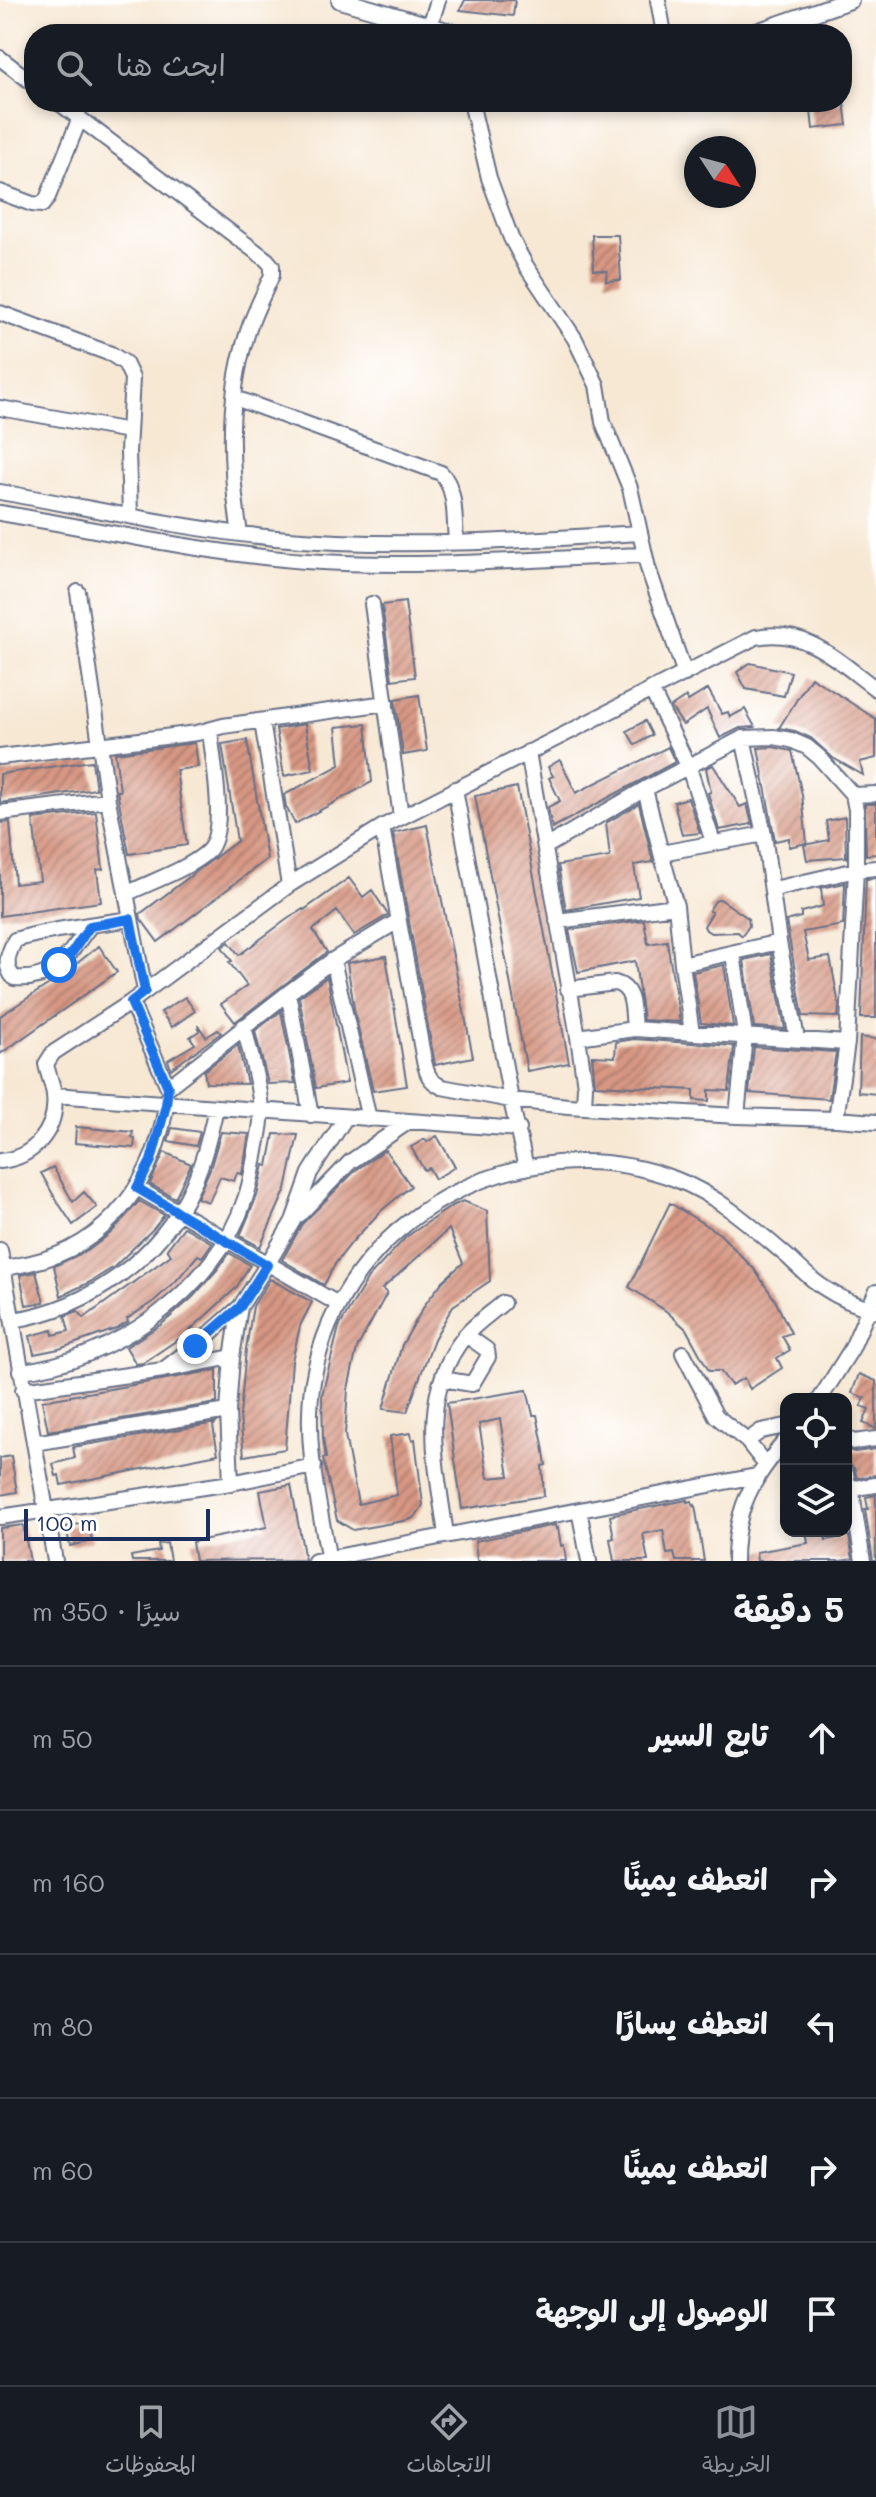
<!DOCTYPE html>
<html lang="ar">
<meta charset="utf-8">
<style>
:root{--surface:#171b24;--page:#242831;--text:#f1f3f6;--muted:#9ea1a6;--line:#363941;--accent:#8c9099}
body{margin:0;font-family:Mali,"Playpen Sans Arabic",sans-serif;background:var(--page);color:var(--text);direction:rtl}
.controls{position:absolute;right:24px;bottom:24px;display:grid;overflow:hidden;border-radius:16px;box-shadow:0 4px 12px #0003}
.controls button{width:72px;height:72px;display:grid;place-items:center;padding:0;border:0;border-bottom:2px solid var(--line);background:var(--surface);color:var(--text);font:40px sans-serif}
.compass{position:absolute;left:684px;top:136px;width:72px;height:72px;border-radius:50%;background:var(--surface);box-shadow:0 4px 12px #0003;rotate:126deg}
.scale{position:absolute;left:24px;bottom:20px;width:186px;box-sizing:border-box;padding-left:8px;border:4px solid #1b2f5e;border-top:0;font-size:22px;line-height:28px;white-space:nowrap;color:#1b2f5e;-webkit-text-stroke:6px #fff;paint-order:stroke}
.stop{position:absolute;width:24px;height:24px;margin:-18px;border:6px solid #1a73e8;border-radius:50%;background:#fff}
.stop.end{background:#1a73e8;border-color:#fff;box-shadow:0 2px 8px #0008}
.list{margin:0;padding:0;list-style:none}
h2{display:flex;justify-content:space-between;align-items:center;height:104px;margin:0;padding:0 32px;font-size:34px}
h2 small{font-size:26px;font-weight:400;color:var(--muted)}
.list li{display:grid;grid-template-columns:52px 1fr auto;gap:24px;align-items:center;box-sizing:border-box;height:144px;padding:0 32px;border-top:2px solid var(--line)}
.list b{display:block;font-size:30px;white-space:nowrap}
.list em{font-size:26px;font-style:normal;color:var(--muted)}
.icon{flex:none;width:44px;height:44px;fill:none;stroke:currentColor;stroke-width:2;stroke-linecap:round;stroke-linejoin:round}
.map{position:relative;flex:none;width:876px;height:1561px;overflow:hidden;direction:ltr}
.search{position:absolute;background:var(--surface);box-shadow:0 4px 12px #0003;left:24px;right:24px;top:24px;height:88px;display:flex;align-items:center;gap:20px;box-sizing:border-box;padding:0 28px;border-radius:32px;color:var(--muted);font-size:30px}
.sheet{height:824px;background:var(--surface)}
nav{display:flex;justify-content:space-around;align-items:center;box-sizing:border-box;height:112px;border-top:2px solid var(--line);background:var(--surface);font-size:22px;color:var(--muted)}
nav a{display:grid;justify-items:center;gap:4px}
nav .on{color:var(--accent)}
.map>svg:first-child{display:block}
.building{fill:url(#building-hatch);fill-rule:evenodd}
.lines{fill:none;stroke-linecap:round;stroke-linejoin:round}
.minor-casing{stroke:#687087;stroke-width:18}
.major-casing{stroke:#687087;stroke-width:20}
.minor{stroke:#fff;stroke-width:14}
.major{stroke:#fff;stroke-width:16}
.route{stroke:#1a73e8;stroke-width:10}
</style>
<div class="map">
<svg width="876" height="1561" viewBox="0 0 876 1561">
<defs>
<pattern id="building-hatch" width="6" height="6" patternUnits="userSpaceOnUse" patternTransform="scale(2)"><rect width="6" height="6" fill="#d79783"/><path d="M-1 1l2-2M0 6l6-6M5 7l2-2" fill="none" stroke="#ae7c6e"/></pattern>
</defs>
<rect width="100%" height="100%" fill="#fff"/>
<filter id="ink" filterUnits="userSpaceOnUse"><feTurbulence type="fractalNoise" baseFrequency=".0125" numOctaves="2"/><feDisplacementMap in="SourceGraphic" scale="16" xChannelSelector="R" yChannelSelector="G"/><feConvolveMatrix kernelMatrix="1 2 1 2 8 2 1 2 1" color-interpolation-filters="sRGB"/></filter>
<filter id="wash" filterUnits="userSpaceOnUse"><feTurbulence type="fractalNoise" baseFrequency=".006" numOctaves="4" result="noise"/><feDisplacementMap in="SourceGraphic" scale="32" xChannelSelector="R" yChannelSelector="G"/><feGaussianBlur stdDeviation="1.8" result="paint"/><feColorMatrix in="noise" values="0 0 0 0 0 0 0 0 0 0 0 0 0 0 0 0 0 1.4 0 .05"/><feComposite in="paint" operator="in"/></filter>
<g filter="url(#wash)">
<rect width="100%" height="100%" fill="#f7e8d4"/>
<g id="blocks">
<path class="building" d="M465 0H515L513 16 460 10Z
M810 102H844L847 125 813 129Z
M592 235H618L621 280 606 281 607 271 594 270Z
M405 602 415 677 392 680 382 605Z
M750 663 791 672 784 696 746 689 737 672Z
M811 677 876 719V758L860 762 863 775 833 758 811 738 795 731 779 728Z
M708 689 722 714 728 712 730 717 745 709 755 727 740 728 720 738 707 709 683 725 671 707 686 697 688 701Z
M419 695 427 751 403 755 395 699Z
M645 721 652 735 635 745 627 731Z
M305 724 313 770 284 776 276 729Z
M366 724 372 782 295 824 286 807 284 795 340 765 336 727Z
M247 740 267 859 158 942 141 919 140 914 237 841 222 744Z
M195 743 198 767 176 770 187 845 129 854 117 791H120L115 753Z
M668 747 675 762 552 828 548 807 560 801 549 778 553 776 548 767 560 760 576 793Z
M773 747 792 751 802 795 807 843 789 847V838L775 841 758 748Z
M92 761 96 789 0 803V774Z
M713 765 740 807 747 804 752 824 719 830 708 793 711 792 706 768Z
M517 787 569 1063 527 1071 475 796Z
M688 798 700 833 682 835 674 802Z
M639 804 653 862 634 865 639 897 566 910 558 865 610 857 606 823Z
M865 804H876V854L866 855Z
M96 812 103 869 97 870 101 902 0 916V823L10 822 15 884 40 881 33 819Z
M845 817 846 857 807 860 804 845 829 840 826 821Z
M427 825 473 1057 435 1065 393 833Z
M349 878 363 897 372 890 388 915 354 935 337 911 313 930 327 952 235 1022 221 1004 247 986 229 962 232 961 222 947 229 942 239 955 286 920 303 909 304 910Z
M876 878V1018H861L866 879Z
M845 883 843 925 803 932 809 960 830 957 839 1005 838 1017 803 1016 786 921 801 917V912L823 906 821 888Z
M720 899 748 918 749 926 742 936 738 932 711 933 706 930 704 926 712 913 709 910 715 901Z
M644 920 648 944 667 941 680 1022 643 1020 635 961 578 972 569 930Z
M99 946 117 972 0 1054V1016L57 979Z
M771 954 785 1029 754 1027 744 960Z
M386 956 407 1086 373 1091 355 1014 347 963Z
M724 965 733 1026 701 1023 693 972Z
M327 977 347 1083 316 1088 299 997Z
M185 997 195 1011 172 1027 161 1012Z
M281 1011 295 1083 268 1084 255 1031Z
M198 1025 206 1037 218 1030 221 1033 171 1069 168 1060 195 1044 190 1037 199 1031Z
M860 1037 876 1039V1094L858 1092Z
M634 1039 734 1046 729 1091 709 1090V1101L694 1100V1090L595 1085 592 1056 615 1057 616 1042Z
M238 1045 247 1084 206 1083 204 1071Z
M754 1047 836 1052 829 1099 749 1093Z
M76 1127 133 1132 132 1137 135 1139 134 1148 75 1143Z
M172 1128 200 1132 196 1146 168 1141Z
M221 1132 249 1134 242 1174 237 1173 234 1181 220 1177 209 1202 197 1198 210 1169Z
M274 1134 298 1135 286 1189 260 1247 240 1236 257 1196 264 1165 268 1166Z
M437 1136 455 1167 435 1179 429 1168 424 1170 411 1147 425 1139 427 1142Z
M385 1150 411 1186 381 1211 352 1242 335 1264 324 1285 282 1260 302 1224 356 1170Z
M164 1152 191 1164 175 1198 150 1184Z
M53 1167 73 1202 84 1192 97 1207 73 1225 55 1198 41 1173Z
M139 1201 164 1215 154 1228 114 1267 90 1282 61 1296 54 1266 89 1250 112 1232Z
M463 1201 487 1211 490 1281 453 1306 434 1339 407 1412 383 1409 402 1345 426 1303 443 1281 463 1263 449 1229 382 1289 387 1293 357 1348 348 1389 345 1435 358 1504 397 1495 390 1436 411 1433 412 1440 415 1439 423 1505 415 1517 409 1520 353 1530 337 1520 323 1458H326L323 1438 322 1395 339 1327 368 1278 406 1237 452 1206Z
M670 1203 720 1234 754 1269 775 1300 791 1333 782 1336 790 1350 777 1358 782 1368 750 1389 744 1378 731 1385 720 1371H709L686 1329 666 1311 629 1287Z
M184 1227 212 1243 202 1257 198 1255 176 1281 154 1301 127 1319 128 1322 116 1329 59 1349 34 1354 30 1336 52 1330 53 1335 69 1331 65 1316 78 1311 84 1318 171 1255 167 1249Z
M229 1253 250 1265 236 1288 186 1334 143 1363 136 1364 126 1347 162 1324 192 1298 218 1269Z
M36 1272 44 1302 26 1305 20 1275Z
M270 1279 312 1302 300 1326 292 1361 285 1449 244 1456 240 1416 246 1349 253 1306Z
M217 1370V1403L48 1431 42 1401Z
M859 1374 876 1381V1429L863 1423 869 1409 861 1406 865 1398 852 1393Z
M527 1390 533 1415H537L543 1445 546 1465 542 1466 544 1496 462 1509 447 1403ZM500 1419 509 1476 488 1478 479 1424Z
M216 1423 213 1426 218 1454 61 1485 59 1475 56 1476 53 1464 75 1458 73 1447Z
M876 1449V1475L857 1478 854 1468 850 1465 847 1450 855 1452Z
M11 1456 17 1492 0 1495V1458Z
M291 1485 305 1560 195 1561 192 1542 267 1527 260 1491Z
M876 1495V1561H873L865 1509H868L866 1497Z
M687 1500V1502L692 1501 693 1506 695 1505 704 1561H676L674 1553 667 1554 663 1530 643 1534 648 1561H614L610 1539 614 1538 610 1516 614 1515V1514Z
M89 1522 92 1541 70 1546 66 1527Z
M23 1525 30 1561H0V1528Z
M555 1525 556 1529 558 1528 561 1546 564 1545 566 1561H477L475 1541Z
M806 1531H824L826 1540 849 1536 853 1559 840 1561H757L756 1552 808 1543Z
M167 1543 170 1561H132L131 1556 159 1551 158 1544Z"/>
</g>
</g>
<g filter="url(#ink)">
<use href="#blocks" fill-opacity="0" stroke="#687087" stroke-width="2"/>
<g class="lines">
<defs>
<path id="minor" d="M658 0 664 34
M430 26 438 0
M0 58 34 84
M58 102 267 260 272 266V275C263 296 252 316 246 338 226 400 230 471 240 534
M471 102 489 178 511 238 526 266 575 339 597 385 603 422 630 488 648 568 685 674
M0 192 32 204 42 205 47 199 80 118
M0 313 111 354 125 363 132 378 128 452 130 515
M235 398 441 473C457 489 454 521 456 542
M0 408 129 431
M0 492C91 508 183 529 276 538 398 549 519 541 640 533
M0 513C102 530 202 553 305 561 419 569 531 559 645 555
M78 592 108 800 145 991
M372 604 401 817
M651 689 689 768 713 842
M262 722 289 885
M743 738 764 834
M528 752 578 1037 585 1086 584 1106
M0 757 197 733 223 726 386 703
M455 789 511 1100 526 1168
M645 789 661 853
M853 795 876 794
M0 813 108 800
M382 827 424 1061C427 1074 429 1081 442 1087L511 1100 568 1106 737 1116
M764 834 779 942 682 964 676 906 661 853Z
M545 847 645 789 743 738 774 737 791 740 807 747 819 757 853 795 856 810V870L847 1043 836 1119 876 1122
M774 889 856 870 876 868
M126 894C150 882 189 869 208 851 228 831 212 757 210 730
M557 921 676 906
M90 926C68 954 56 982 14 978 3 965 8 954 15 940 52 929 92 925 130 919
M779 942 797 1039
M733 954 745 1035 737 1116 836 1119
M333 960 369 1119
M682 964 692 1033
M568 989 615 983C635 988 632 1011 634 1029L847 1043
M288 993 311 1115
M131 1002 168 1087 288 993 333 960 398 921
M578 1037 634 1029
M54 1095 519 1129
M0 1161C34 1158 58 1129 54 1095 53 1084 48 1075 46 1064L53 1053 131 1002 289 885 382 827 756 637C806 627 839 662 876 689
M137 1188 338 1304
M299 1215 350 1162 408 1122
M0 1250 55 1561
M0 1268C10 1268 20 1265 30 1263 110 1246 157 1177 167 1099
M13 1320C90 1308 161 1257 193 1185 204 1160 210 1134 216 1108
M683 1353 716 1416 747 1441 765 1464
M170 1369 232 1357
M20 1371C112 1362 216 1289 245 1199 251 1183 253 1167 256 1151 258 1138 263 1122 261 1109 259 1082 250 1053 244 1026
M442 1379 472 1384 488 1357 487 1350 466 1335
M23 1390 163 1370 206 1337 240 1307 267 1265 293 1221 310 1173 346 1117
M820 1399 852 1348 876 1292
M846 1438 854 1442 876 1439
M747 1441 761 1431 786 1426
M34 1443 228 1411
M846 1474 848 1484 855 1488 876 1485
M231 1483 228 1411 232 1357 240 1307
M851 1487 863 1561
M579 1510 589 1561
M0 1517 231 1483 314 1466
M446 1535C437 1466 417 1396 465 1336 476 1323 490 1314 503 1303
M315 1561 756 1476
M329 1561C319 1503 303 1440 313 1381 340 1217 522 1121 675 1179 718 1195 754 1228 789 1258 801 1269 812 1281 826 1289 841 1299 859 1306 876 1311
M735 1561C735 1508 752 1479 786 1440"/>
<path id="major" d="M340 0 457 34
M751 34 850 0"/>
</defs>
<use href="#minor" class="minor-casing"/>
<use href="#major" class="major-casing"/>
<use href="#minor" class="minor"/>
<use href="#major" class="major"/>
</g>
</g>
<g class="lines" filter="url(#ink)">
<path class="route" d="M59 965 71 954 90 926 130 919 145 991 131 1002 168 1087 166 1105 151 1161 137 1188 267 1265 240 1307 195 1346"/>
</g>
</svg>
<div class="controls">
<button><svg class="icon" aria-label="locate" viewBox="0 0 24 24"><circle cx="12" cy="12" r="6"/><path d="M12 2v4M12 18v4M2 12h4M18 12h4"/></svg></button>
<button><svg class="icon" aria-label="layers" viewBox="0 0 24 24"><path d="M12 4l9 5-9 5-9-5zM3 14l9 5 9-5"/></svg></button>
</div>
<svg class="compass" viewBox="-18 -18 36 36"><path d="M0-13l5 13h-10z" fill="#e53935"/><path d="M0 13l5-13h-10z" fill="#9ea1a6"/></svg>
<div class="scale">100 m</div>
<div class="stop" style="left:59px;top:965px"></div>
<div class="stop end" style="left:195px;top:1346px"></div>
<div class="search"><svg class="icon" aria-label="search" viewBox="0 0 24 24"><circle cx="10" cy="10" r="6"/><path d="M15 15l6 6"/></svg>ابحث هنا</div>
</div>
<section class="sheet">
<h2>5 دقيقة<small>سيرًا · 350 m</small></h2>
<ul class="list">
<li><svg class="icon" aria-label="ahead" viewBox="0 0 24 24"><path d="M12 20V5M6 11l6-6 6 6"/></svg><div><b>تابع السير</b></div><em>50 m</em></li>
<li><svg class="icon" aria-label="right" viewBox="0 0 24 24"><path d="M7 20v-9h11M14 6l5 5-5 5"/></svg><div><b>انعطف يمينًا</b></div><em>160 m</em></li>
<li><svg class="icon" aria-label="left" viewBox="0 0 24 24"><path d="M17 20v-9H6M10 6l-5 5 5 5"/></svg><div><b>انعطف يسارًا</b></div><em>80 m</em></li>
<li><svg class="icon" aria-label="right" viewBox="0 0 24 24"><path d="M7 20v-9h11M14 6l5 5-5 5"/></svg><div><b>انعطف يمينًا</b></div><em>60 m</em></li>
<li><svg class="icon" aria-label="arrive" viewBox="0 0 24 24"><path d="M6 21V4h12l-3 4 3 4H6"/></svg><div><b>الوصول إلى الوجهة</b></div></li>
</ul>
</section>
<nav>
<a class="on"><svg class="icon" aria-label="map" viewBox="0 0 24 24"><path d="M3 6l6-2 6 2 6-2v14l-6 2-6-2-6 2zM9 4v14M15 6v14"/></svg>الخريطة</a>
<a><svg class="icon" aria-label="directions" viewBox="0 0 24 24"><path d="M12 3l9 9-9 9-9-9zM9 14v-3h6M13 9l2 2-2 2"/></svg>الاتجاهات</a>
<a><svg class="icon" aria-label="saved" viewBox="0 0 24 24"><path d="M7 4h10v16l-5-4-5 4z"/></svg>المحفوظات</a>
</nav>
